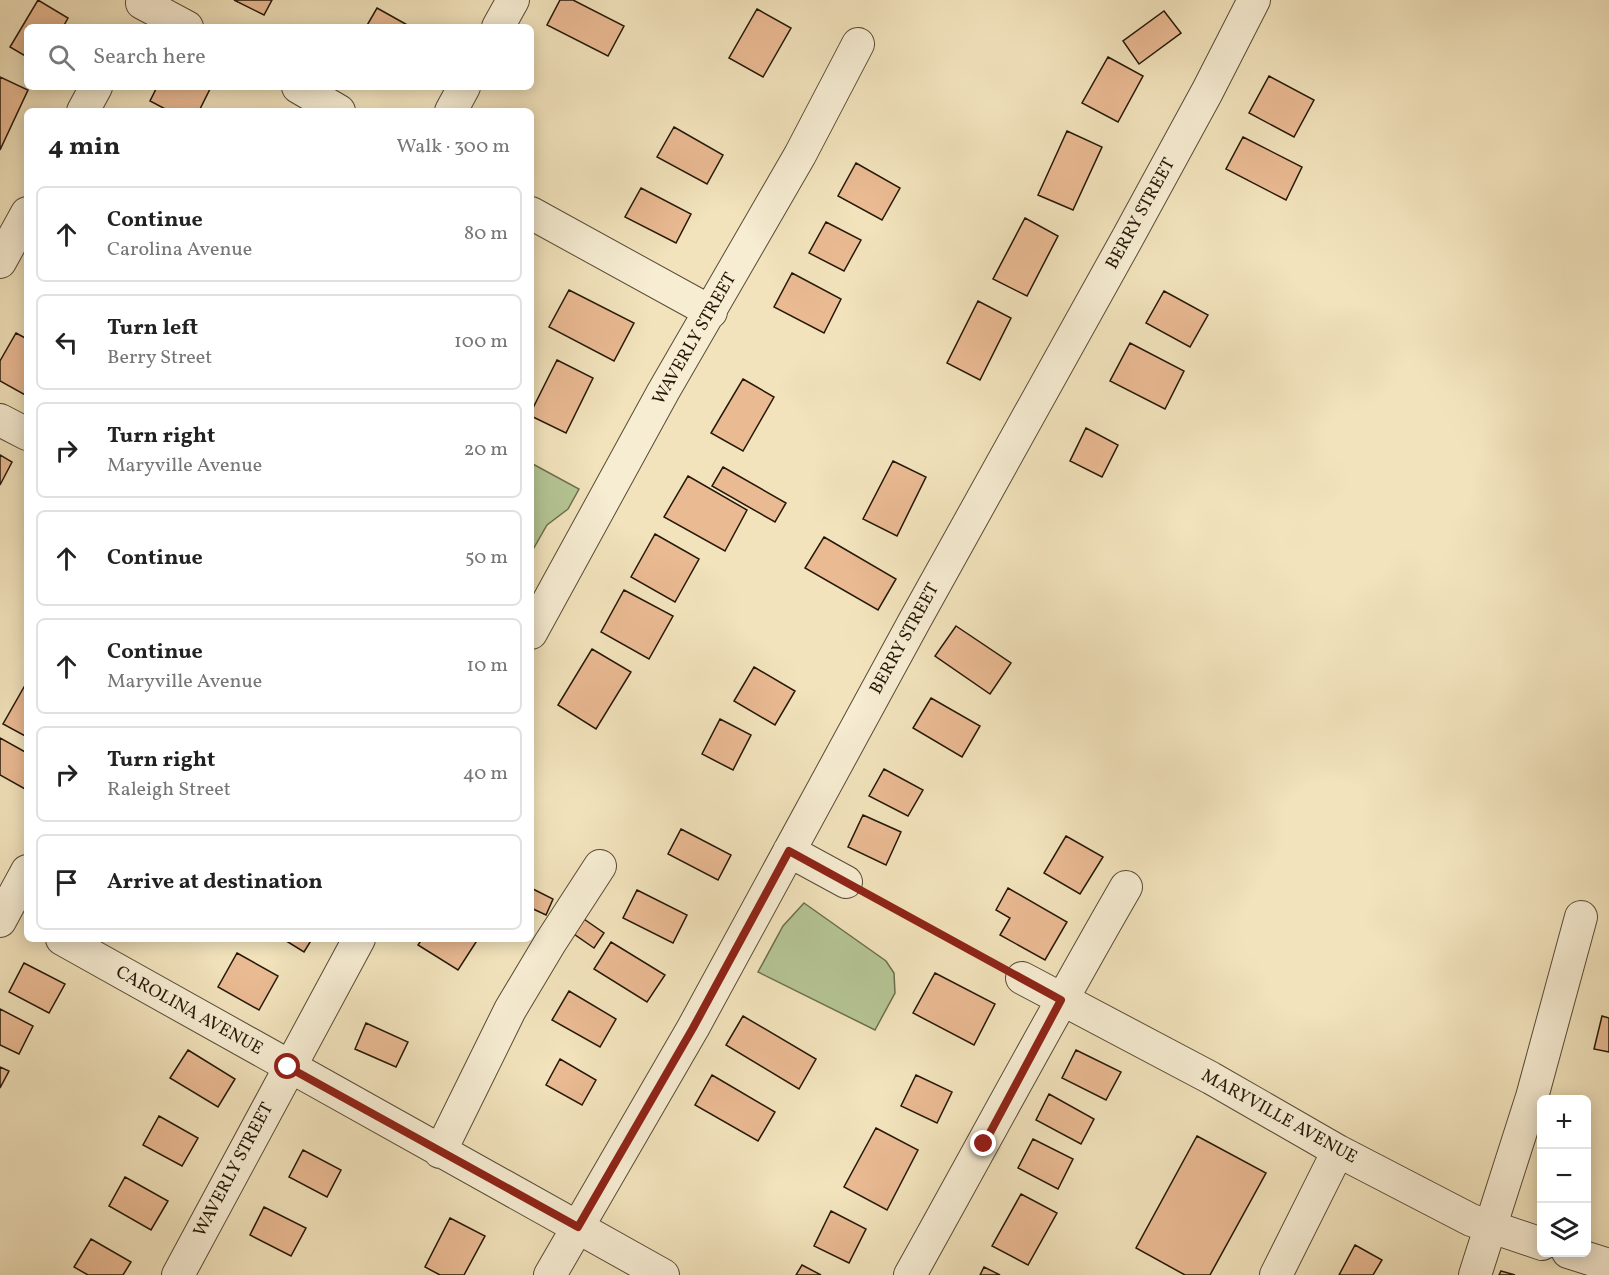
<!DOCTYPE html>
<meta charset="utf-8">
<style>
:root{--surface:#fff;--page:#f2f2f2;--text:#222;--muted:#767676;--line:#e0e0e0}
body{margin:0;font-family:Vollkorn,serif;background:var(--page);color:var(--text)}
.controls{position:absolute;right:18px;bottom:18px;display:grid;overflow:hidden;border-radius:9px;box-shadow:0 3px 15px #0003}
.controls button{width:54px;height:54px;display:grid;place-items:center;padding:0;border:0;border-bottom:2px solid var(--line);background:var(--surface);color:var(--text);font:30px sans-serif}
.stop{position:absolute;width:18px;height:18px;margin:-14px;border:4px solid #8f2418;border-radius:50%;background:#fff}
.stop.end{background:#8f2418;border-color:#fff;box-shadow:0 2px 6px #0008}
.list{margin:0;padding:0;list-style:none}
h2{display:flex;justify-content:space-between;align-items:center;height:78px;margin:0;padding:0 24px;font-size:26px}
h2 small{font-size:20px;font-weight:400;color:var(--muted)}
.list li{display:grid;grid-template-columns:39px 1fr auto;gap:18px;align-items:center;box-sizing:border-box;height:96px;margin:0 12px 12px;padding:0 12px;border:2px solid var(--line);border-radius:9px}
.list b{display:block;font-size:22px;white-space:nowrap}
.list p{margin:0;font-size:20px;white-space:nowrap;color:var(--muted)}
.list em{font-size:20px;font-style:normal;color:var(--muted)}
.icon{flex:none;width:33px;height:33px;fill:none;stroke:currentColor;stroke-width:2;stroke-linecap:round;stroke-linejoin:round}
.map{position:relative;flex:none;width:1609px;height:1275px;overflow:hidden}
.search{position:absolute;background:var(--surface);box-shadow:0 3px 15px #0003;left:24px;top:24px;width:510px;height:66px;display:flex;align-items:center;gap:15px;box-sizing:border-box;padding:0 21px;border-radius:9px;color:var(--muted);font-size:22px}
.panel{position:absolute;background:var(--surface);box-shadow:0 3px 15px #0003;left:24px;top:108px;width:510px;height:834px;border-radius:9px}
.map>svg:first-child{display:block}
.green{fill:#b5c595;stroke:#6d6e4e;stroke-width:1.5}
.building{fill:#eaba93;stroke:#251808;stroke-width:1.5}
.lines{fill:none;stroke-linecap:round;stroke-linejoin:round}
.minor-casing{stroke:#584b35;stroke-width:34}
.path{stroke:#251808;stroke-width:4;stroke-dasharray:1.5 3;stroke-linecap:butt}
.minor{stroke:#f7edd3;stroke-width:32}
.route{stroke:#8f2418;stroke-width:8}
.labels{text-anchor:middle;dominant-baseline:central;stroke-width:5;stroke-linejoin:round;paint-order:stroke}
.street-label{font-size:18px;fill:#251808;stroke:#f7edd3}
</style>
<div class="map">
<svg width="1609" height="1275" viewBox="0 0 1609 1275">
<rect width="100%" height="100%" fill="#f2e3bc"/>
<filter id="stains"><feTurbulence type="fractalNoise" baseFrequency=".00333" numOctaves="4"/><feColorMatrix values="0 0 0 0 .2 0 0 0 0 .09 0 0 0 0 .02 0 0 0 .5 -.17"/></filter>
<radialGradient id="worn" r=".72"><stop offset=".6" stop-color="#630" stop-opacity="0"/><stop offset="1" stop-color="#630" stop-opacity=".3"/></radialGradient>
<path class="green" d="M531 463 579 489 568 509 547 525 531 553Z
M804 903 886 961 894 973 895 993 875 1030 758 972 783 926Z"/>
<path class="building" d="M38 0 68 18 63 27H27V57L10 47Z
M234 0H272L264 15Z
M560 0H573L624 26 608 56 547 25Z
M377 8 411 27H366Z
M757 9 791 28 763 77 729 58Z
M1164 11 1181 33 1139 64 1123 41Z
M1108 57 1143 76 1118 122 1082 103Z
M1269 76 1314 100 1294 137 1249 113Z
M0 77 28 90 0 150Z
M157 87H211L199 111H169L150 101Z
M674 127 723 155 707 184 657 157Z
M1067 131 1102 147 1073 210 1038 195Z
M1243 137 1302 167 1286 200 1226 169Z
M856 163 900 188 882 220 838 196Z
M641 188 691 214 676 243 625 217Z
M1025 218 1058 236 1027 296 993 279Z
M826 222 861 240 844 271 809 253Z
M792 273 841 299 824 333 774 307Z
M569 290 634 323 614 361 549 327Z
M1164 291 1208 315 1190 347 1146 323Z
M978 301 1011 318 980 380 947 363Z
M16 333 27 339V396L0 381V361Z
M1130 343 1184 371 1165 409 1110 381Z
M557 360 593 378 566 433 531 416V412Z
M743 379 774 397 743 451 711 433Z
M1086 428 1118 445 1102 477 1070 461Z
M0 455 12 462 0 485Z
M893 461 926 477 897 536 863 519Z
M723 467 786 503 775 522 712 486Z
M688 476 747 510 725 551 664 517Z
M655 534 699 559 675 602 631 577Z
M824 537 896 579 878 610 805 568Z
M624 590 673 616 649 659 601 632Z
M956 626 1011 663 990 694 935 656Z
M592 649 631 672 596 729 558 705Z
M754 667 795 691 775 725 734 701Z
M24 687 27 689V737L3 724Z
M931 698 980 726 962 757 913 728Z
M720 719 751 735 733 770 702 754Z
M0 738 27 753V785L25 789 0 775Z
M884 769 923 790 908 816 869 796Z
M863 815 901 832 886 865 848 847Z
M681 829 731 855 718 880 668 854Z
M1066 836 1103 857 1080 894 1044 873Z
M531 888 553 899 546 915 531 908Z
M1008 888 1067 922 1045 960 1000 935 1010 918 996 910Z
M637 890 687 915 673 943 623 918Z
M581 917 604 933 594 948 571 932Z
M283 939H312L304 952Z
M422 939H478L458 970 418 945Z
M611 942 665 975 647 1002 594 969Z
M237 953 278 976 259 1010 218 987Z
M24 963 65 984 49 1013 9 992Z
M935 973 995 1004 974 1045 913 1013Z
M569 991 616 1019 600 1047 552 1020Z
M0 1009 33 1026 19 1054 0 1045Z
M743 1016 816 1059 799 1089 726 1045Z
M1602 1016 1609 1018V1052L1594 1049Z
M366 1023 408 1042 396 1067 355 1049Z
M188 1050 235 1079 218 1107 170 1078Z
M1076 1050 1121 1072 1106 1100 1062 1078Z
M560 1059 596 1080 582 1105 546 1085Z
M0 1067 9 1071 0 1088Z
M712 1075 775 1112 758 1141 695 1105Z
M916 1075 952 1092 937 1123 901 1106Z
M1049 1094 1094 1119 1081 1144 1036 1120Z
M159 1116 198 1138 182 1166 143 1145Z
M876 1128 918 1150 887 1210 844 1187Z
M1197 1136 1266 1173 1210 1275H1185L1136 1248Z
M1033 1139 1073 1159 1058 1189 1018 1168Z
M303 1150 341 1170 327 1197 289 1177Z
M125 1177 168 1201 151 1230 109 1206Z
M1021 1194 1057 1213 1028 1265 992 1246Z
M264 1207 306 1228 291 1256 250 1235Z
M831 1211 866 1229 849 1263 814 1246Z
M450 1218 485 1236 464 1275H440L425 1267Z
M91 1239 131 1262 123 1275H88L74 1267Z
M1355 1245 1382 1260 1373 1275H1339Z
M802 1265 821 1275H796Z
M984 1267 1000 1275H980Z
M1501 1271 1515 1275H1499Z"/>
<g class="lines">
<defs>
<path id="minor" d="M142 3 187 27
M498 27 513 0
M298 87 339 111
M83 111 96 87
M451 111 464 87
M531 213 711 312
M0 262 27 213
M0 420 27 434
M531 633 663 392 800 155 858 44
M789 851 846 882
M0 921 27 871
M62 939 663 1275
M1022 978 1211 1078 1338 1151 1471 1220 1542 1244
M440 1152 510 1010 550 943 600 866
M1568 1252 1609 1265
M178 1275 359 939
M550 1275 693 1028 915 620 1128 237 1207 92 1254 0
M910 1275C982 1146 1052 1015 1126 887
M1276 1275 1338 1151
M1475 1275 1532 1097 1581 917"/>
</defs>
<use href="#minor" class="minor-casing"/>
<path class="path" d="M870 895 998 965"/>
<use href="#minor" class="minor"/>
</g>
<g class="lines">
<path class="route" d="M288 1067 578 1227 693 1028 789 851 1061 1000 984 1144"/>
</g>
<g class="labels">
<g class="street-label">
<text transform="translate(1141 214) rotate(-61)">BERRY STREET</text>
<text transform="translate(695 339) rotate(-60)">WAVERLY STREET</text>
<text transform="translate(905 639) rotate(-61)">BERRY STREET</text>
<text transform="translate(189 1011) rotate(29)">CAROLINA AVENUE</text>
<text transform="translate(1279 1117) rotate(29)">MARYVILLE AVENUE</text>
<text transform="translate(234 1170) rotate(-62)">WAVERLY STREET</text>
</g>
</g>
<rect width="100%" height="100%" filter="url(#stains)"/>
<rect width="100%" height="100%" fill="url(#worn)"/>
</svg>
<div class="controls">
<button>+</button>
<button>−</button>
<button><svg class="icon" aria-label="layers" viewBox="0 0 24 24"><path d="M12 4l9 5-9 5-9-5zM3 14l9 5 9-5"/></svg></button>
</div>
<div class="stop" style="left:288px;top:1067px"></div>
<div class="stop end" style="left:984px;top:1144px"></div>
<div class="search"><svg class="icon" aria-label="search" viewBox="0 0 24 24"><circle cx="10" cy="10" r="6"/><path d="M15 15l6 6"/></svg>Search here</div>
<section class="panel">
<h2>4 min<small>Walk · 300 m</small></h2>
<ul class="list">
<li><svg class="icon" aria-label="ahead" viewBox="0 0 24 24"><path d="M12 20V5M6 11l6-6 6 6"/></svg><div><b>Continue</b><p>Carolina Avenue</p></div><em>80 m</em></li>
<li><svg class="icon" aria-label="left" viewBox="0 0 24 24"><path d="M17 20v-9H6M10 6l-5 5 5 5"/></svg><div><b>Turn left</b><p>Berry Street</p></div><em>100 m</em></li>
<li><svg class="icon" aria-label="right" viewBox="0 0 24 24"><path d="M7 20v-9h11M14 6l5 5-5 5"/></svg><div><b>Turn right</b><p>Maryville Avenue</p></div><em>20 m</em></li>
<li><svg class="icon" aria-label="ahead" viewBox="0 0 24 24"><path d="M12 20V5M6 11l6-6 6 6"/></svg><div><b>Continue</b></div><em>50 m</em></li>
<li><svg class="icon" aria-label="ahead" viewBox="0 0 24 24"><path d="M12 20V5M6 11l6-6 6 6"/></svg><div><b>Continue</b><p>Maryville Avenue</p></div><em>10 m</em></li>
<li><svg class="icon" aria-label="right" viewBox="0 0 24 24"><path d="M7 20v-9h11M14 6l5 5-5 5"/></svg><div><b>Turn right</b><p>Raleigh Street</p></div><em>40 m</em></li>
<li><svg class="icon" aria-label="arrive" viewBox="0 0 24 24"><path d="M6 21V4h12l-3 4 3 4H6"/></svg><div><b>Arrive at destination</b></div></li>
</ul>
</section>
</div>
